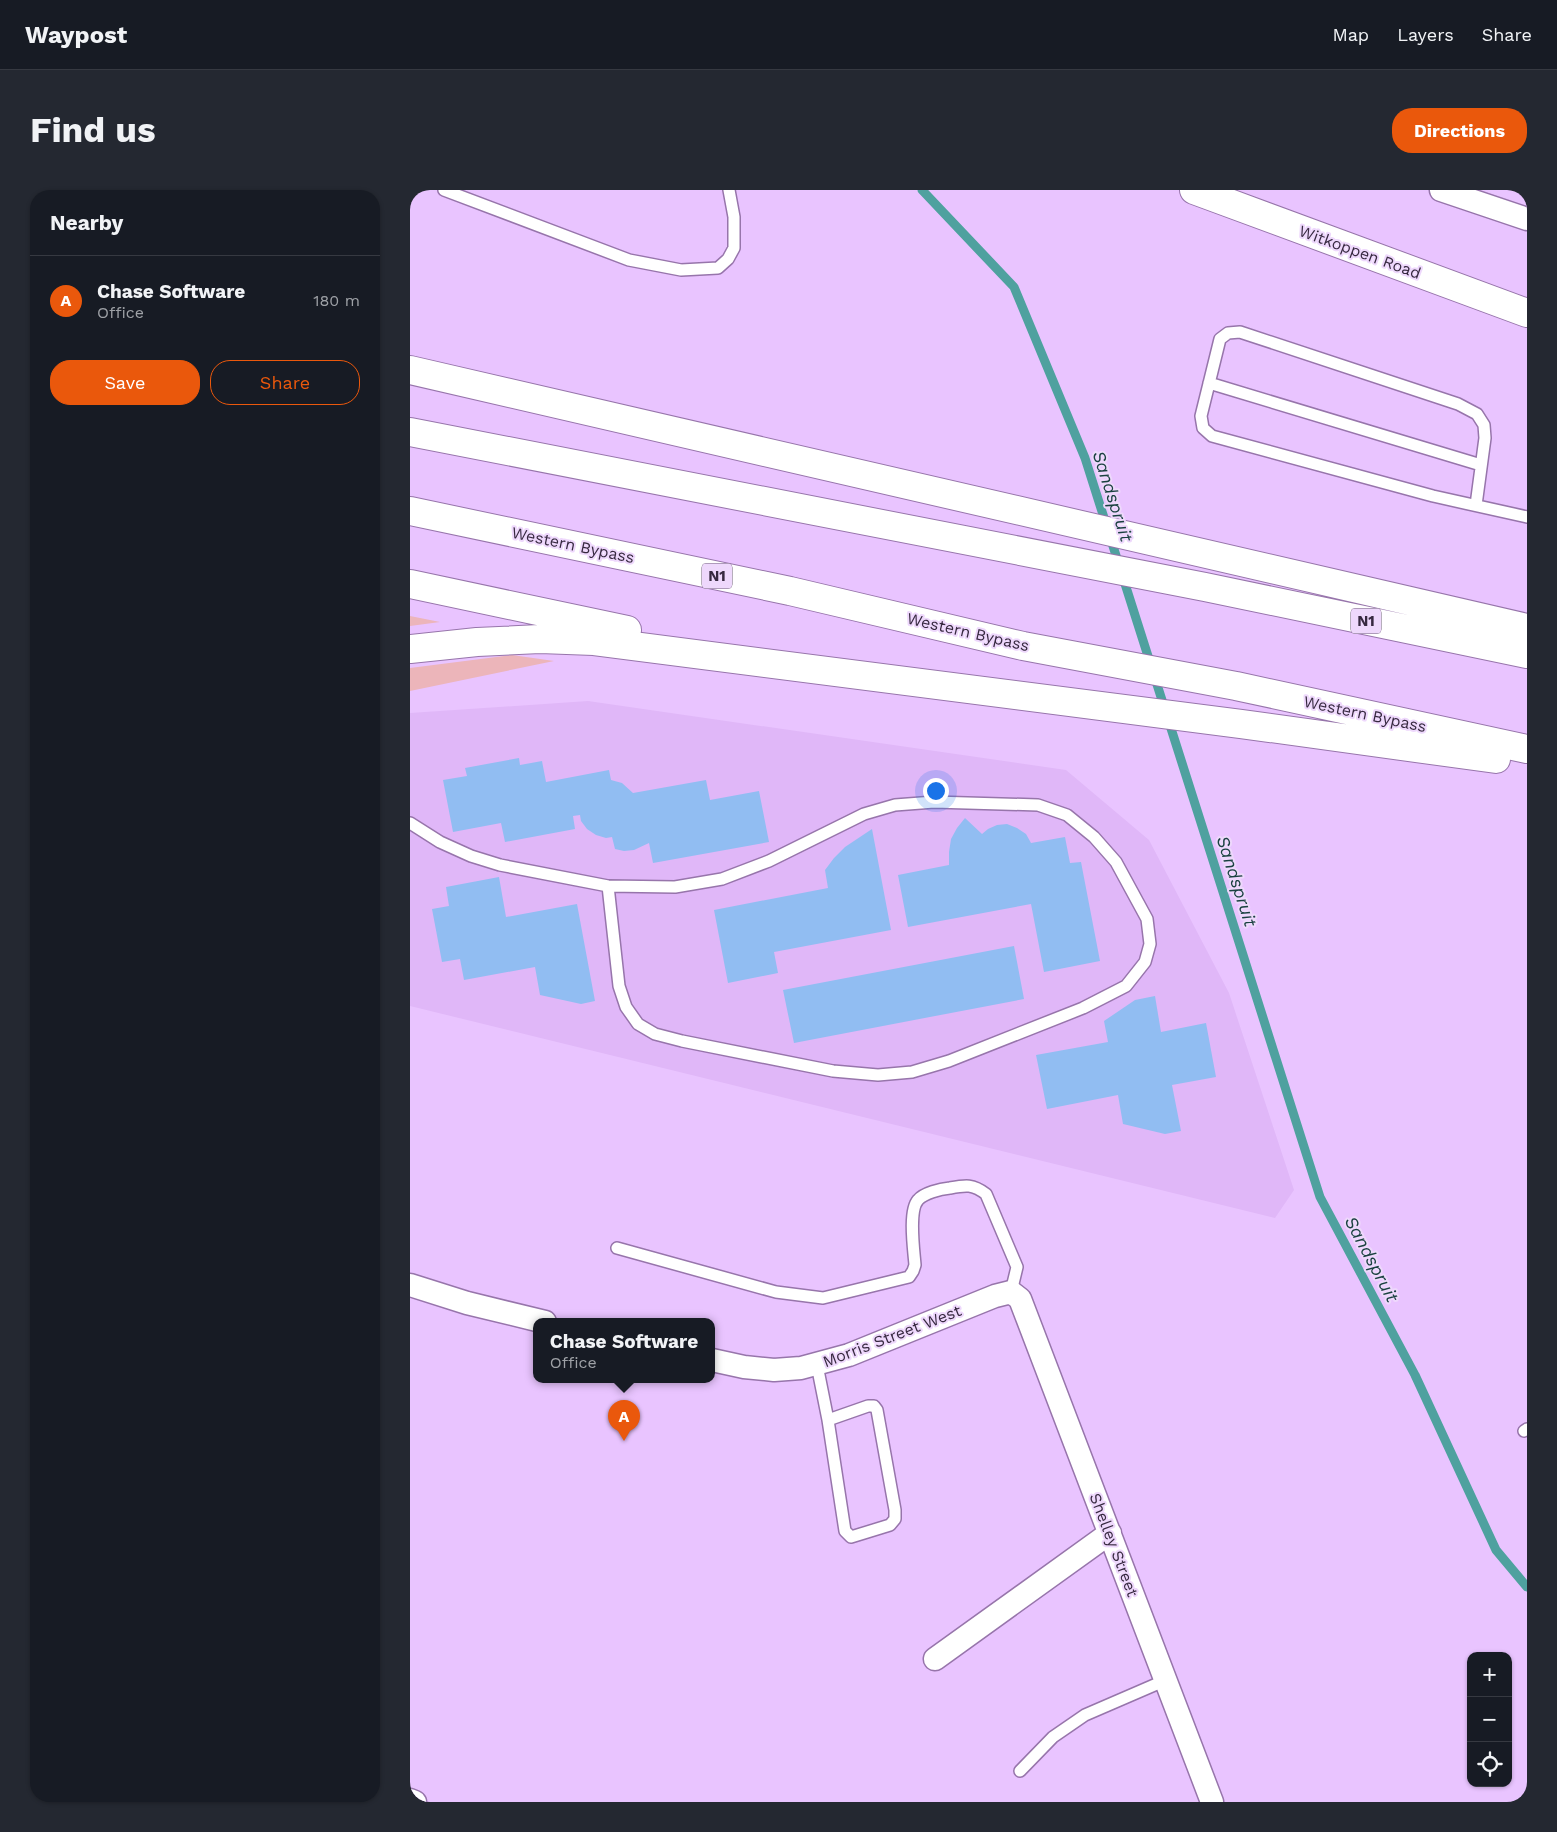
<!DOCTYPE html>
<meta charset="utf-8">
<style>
:root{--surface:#171b24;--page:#242831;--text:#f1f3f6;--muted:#9ea1a6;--line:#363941;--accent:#ea580c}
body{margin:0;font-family:"Work Sans",sans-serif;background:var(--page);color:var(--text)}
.controls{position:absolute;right:15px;bottom:15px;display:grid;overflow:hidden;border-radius:10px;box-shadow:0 1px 4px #0004}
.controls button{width:45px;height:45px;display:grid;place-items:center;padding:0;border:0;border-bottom:1px solid var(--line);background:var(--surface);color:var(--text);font:25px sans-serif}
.you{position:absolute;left:525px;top:600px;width:18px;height:18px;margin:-12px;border:4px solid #fff;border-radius:50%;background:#1a73e8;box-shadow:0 0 0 8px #1a73e833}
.badge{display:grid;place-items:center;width:32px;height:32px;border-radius:50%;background:var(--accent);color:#fff;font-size:16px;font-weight:700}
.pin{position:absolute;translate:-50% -41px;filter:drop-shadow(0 1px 2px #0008)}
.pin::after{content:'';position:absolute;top:26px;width:18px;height:15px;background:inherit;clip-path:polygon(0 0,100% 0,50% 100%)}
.popup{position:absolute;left:123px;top:1128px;width:182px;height:65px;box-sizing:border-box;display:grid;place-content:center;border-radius:10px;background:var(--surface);filter:drop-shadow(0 1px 4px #0005);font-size:16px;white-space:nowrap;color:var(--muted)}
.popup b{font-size:19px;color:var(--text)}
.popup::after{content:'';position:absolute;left:50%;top:100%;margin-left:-10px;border:10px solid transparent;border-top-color:var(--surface)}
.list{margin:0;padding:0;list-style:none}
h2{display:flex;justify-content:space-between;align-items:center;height:65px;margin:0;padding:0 20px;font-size:21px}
h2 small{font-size:16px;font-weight:400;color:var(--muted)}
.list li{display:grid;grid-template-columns:32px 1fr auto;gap:15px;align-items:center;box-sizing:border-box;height:90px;padding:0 20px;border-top:1px solid var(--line)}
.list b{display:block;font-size:19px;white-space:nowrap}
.list p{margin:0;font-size:16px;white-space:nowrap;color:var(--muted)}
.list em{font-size:16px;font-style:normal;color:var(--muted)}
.actions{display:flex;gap:10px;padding:15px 20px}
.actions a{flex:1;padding:11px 0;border:1px solid var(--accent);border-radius:20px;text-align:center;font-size:18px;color:var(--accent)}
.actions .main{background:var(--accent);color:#fff}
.icon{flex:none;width:28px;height:28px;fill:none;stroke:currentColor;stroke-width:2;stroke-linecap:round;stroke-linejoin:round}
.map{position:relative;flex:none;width:1117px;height:1612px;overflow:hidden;border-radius:20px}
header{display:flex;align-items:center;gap:30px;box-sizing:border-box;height:70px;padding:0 25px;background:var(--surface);border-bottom:1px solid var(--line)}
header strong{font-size:24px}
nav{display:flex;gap:28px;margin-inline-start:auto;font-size:18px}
.intro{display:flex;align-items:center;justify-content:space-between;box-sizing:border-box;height:120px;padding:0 30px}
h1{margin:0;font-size:35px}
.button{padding:12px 22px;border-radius:20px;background:var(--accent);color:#fff;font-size:18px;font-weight:700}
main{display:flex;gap:30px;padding:0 30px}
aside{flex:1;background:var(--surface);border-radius:20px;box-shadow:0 1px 4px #0004}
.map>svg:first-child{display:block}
.built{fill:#e0b7f8}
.green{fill:#ecb5ba}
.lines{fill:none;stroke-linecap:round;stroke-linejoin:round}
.stream{stroke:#4fa19f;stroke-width:9}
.building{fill:#91bdf2}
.lane-casing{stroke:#9775ab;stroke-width:14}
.street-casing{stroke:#9775ab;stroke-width:25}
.secondary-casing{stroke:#9775ab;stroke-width:30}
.highway-casing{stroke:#9775ab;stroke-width:30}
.lane{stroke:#fff;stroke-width:11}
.street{stroke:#fff;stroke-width:22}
.secondary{stroke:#fff;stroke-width:28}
.highway{stroke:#fff;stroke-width:28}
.labels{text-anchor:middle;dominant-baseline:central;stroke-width:4;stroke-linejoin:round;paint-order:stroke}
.shield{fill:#eed8fc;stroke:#6e5e78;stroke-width:1}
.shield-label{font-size:15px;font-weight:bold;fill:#372940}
.street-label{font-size:16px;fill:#372940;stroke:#eed8fc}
.water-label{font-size:18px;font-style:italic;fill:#1a4140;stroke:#eed8fc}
</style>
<header>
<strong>Waypost</strong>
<nav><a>Map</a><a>Layers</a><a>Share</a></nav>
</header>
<div class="intro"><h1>Find us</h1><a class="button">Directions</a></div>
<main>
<aside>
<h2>Nearby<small></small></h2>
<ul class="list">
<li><span class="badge">A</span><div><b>Chase Software</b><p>Office</p></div><em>180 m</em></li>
</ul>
<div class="actions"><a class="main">Save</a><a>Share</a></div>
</aside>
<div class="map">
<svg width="1117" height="1612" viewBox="0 0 1117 1612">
<rect width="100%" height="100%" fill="#e9c4ff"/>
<path class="built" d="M178 511 656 580 739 650 819 803 884 1000 865 1028 0 816V523Z"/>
<path class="green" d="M0 426 30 432 0 436Z
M102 465 144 471 0 501V478Z"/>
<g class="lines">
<path class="stream" d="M512 0 604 97 675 268 910 1007 1005 1185 1086 1360 1117 1397"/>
</g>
<path class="building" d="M109 568 110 575 132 571 136 592 199 580 201 590 212 593 223 603 296 590 300 610 349 601 359 652 243 673 239 653 224 660 214 661 205 659 202 647 196 648 186 645 177 639 171 631 170 625 163 626 165 639 95 652 91 633 43 642 33 590 57 586 55 578Z
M555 628 572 644 578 639 587 635 597 634 607 638 616 644 621 653 655 647 660 673 671 672 690 771 634 782 621 714 498 737 488 685 539 675V662L541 649 547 638Z
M462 639 481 740 364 762 368 783 318 793 304 720 418 698 415 680 424 668 435 657Z
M89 687 96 727 167 714 185 811 171 814 130 805 125 777 54 790 50 769 32 772 22 719 39 716 36 697Z
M604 756 614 809 384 853 373 800Z
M745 806 751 842 796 833 806 887 762 895 771 941 755 944 713 934 708 905 637 919 626 865 698 852 694 831 725 810Z"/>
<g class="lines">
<defs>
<path id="lane" d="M34 0 219 70 271 80 308 78 318 69 324 58V27L319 0
M799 193 1071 275
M1066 315 1075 248 1074 235 1067 224 1048 214 830 142 818 143 810 149 791 226 793 238 802 246 1023 306 1117 327
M0 633 30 652 61 666 90 675 198 696 265 697 312 689 359 671 454 624 485 615 524 612 628 615 657 625 684 647 706 672 737 729 740 754 735 772 716 796 673 818 539 871 502 882 468 885 423 881 272 851 245 844 228 834 216 817 209 796 198 696
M207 1058 366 1102 413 1108 499 1087 503 1081 505 1075C504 1061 498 1021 508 1010 514 1003 530 999 540 998 556 995 563 994 576 1004L607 1077 601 1102
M407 1175 418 1230 435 1341 441 1347 480 1335 485 1329V1320L467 1220 464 1216H458L418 1230
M1114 1241 1117 1239
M610 1581 643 1547 675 1525 756 1490"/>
<path id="street" d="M1031 0 1117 29
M0 1095 57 1113 135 1132
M302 1170 334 1177 364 1180 391 1178 439 1165 585 1106 601 1102 610 1109 802 1612
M525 1469 700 1343
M0 1610 5 1612"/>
<path id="secondary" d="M784 0 1117 123"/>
<path id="highway" d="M0 180 1117 438
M0 242 795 397 1117 464
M0 321 380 401 613 456 826 496 1117 559
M0 394 217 440
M0 459 67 452 130 449 184 451 831 534 1086 569"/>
</defs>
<use href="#lane" class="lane-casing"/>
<use href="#street" class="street-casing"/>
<use href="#secondary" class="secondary-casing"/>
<use href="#highway" class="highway-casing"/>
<use href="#lane" class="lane"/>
<use href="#street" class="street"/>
<use href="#secondary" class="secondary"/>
<use href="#highway" class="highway"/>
</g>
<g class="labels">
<g class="shield">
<rect x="292" y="373.5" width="30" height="25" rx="4"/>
<rect x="941" y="418.5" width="30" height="25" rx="4"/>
</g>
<g class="shield-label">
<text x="307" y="386">N1</text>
<text x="956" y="431">N1</text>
</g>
<g class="street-label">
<text transform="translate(950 62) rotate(20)">Witkoppen Road</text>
<text transform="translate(163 355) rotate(12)">Western Bypass</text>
<text transform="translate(558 442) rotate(13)">Western Bypass</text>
<text transform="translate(955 524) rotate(12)">Western Bypass</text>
<text transform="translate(482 1146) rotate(-21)">Morris Street West</text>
<text transform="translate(704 1355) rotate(69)">Shelley Street</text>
</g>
<g class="water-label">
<text transform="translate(703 306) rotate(72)">Sandspruit</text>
<text transform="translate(827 691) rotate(72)">Sandspruit</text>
<text transform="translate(962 1069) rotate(62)">Sandspruit</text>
</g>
</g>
</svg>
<div class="controls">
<button>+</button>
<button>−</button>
<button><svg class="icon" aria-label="locate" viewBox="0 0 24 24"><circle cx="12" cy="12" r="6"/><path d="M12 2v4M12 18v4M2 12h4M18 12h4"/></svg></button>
</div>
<div class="you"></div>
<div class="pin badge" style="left:214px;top:1251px">A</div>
<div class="popup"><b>Chase Software</b>Office</div>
</div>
</main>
